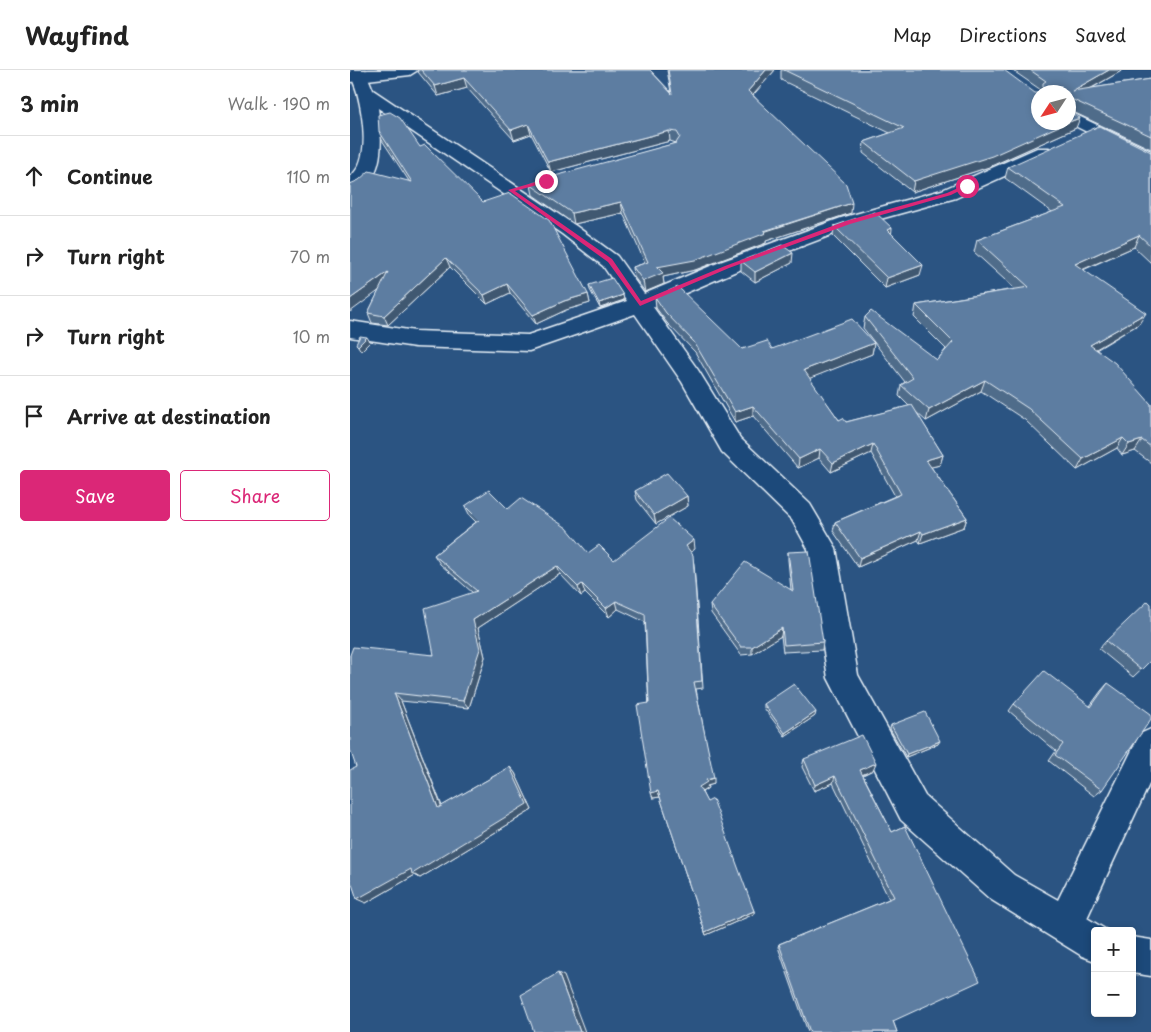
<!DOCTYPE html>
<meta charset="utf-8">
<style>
:root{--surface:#fff;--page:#f2f2f2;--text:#222;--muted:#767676;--line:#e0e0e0;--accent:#db2777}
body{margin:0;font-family:"Playpen Sans",sans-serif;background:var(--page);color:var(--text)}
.controls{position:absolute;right:15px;bottom:15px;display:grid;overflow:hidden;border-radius:5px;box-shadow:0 2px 8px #0003}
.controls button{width:45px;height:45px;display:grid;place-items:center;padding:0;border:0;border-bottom:1px solid var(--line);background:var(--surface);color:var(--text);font:25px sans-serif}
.compass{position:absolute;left:681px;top:15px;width:45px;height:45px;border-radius:50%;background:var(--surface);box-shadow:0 2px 8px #0003;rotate:234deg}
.stop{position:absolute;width:15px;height:15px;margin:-11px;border:4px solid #db2777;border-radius:50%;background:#fff}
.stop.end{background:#db2777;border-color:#fff;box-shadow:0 1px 5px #0008}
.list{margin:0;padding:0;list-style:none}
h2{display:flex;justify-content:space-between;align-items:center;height:65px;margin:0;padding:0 20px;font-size:21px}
h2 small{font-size:16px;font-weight:400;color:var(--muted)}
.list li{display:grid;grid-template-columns:32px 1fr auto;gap:15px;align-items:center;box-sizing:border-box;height:80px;padding:0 20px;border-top:1px solid var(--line)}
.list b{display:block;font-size:19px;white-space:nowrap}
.list em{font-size:16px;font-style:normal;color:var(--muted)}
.actions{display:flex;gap:10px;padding:15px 20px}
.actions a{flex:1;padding:11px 0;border:1px solid var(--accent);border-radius:5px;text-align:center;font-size:18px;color:var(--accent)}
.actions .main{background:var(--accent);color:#fff}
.icon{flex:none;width:28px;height:28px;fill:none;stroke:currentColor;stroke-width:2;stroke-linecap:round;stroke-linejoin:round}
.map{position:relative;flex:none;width:801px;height:962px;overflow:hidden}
header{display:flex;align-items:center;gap:30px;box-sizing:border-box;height:70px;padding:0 25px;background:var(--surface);border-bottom:1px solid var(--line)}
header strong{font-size:24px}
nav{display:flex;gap:28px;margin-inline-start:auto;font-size:18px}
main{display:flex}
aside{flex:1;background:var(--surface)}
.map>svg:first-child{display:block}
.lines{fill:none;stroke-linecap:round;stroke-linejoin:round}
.minor-casing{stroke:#e8f1f8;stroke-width:3}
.tertiary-casing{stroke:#e8f1f8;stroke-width:3}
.minor{fill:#1f4a7a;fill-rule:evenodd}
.tertiary{fill:#1f4a7a;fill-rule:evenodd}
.wall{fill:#506c8a;stroke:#e8f1f8}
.shaded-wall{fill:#415871;stroke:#e8f1f8}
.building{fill:#5d7da1;stroke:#e8f1f8}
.route{fill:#db2777}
</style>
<header>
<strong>Wayfind</strong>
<nav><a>Map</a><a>Directions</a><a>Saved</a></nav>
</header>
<main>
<aside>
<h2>3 min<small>Walk · 190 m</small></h2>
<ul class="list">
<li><svg class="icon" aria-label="ahead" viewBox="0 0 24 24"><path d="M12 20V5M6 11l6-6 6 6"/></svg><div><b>Continue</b></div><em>110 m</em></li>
<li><svg class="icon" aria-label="right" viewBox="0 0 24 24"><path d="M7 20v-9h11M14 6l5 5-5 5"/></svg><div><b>Turn right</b></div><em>70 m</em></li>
<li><svg class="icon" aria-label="right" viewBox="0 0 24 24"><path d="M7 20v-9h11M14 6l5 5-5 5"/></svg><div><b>Turn right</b></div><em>10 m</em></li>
<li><svg class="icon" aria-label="arrive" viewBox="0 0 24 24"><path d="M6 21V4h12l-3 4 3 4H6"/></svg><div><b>Arrive at destination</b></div></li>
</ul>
<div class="actions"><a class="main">Save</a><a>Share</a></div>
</aside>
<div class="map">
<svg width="801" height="962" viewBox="0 0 801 962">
<rect width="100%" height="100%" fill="#2b5482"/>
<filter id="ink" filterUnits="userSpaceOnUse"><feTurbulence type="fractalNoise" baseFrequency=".02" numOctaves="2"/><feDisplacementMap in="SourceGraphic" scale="10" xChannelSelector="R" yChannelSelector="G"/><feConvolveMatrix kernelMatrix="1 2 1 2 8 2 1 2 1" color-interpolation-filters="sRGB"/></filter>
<g filter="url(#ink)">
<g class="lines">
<defs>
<path id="minor" d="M0 0H15L23 20 226 156 267 186 294 224 370 192 491 148 592 120 687 78H699L702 82 699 86 606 128 505 156 384 202 303 237 348 300 390 368 460 434 486 478 508 605 575 726 664 805 708 830 790 664 801 659V710L737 848 758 861H745V891L732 886 640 829 551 750 478 608 458 479 442 450 372 382 332 312 285 244 179 281 65 277 0 267V251L65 261 178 265 277 231 253 196 212 164 28 38C32 67 37 114 0 123V107C21 90 13 46 7 22 5 15 1 7 0 0Z
M782 867 801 870V906L782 903Z"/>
<path id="tertiary" d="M18 0H68L60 5 0 12V2Z
M718 41 801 81V94L717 52Z"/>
</defs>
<use href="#minor" class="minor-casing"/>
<use href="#tertiary" class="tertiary-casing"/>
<use href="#minor" class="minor"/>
<use href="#tertiary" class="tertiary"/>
</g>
<path class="wall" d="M67 0H300L321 22 317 0H425L403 25 501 143 416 171V173L345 200 313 207 314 214 295 222 284 207 283 197 295 193 273 143 224 154 183 125 181 115 326 73 320 71 201 102 181 64 164 70 117 18 88 26 68 2Z
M431 0H654L688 52 718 22H690L691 20 662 0H773L742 18 801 9V79L719 40V42L726 58 639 97 562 122 513 83 514 72 540 63 431 10Z
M29 61 70 77 238 224 240 233 216 240 186 254 160 223 137 234 100 197 38 255 22 253 18 243 29 221 59 111 32 70Z
M801 82V193L784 177 733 200 789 254 746 280 801 334V393L785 381 772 385 767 378 727 400 675 350 631 321 576 351 566 342 593 385 590 395 581 397 617 448 614 457 570 473 568 470 508 497 483 461 485 452 545 426 521 383 481 402 469 388 448 398 403 346 385 352 345 282 317 253 306 238 305 227 392 279H422L524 273 522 284 459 308 489 350 496 352 559 336 549 326 551 315 555 312 513 258 515 247 587 290 596 279 564 247 566 235 665 219 624 182 627 170 702 142 655 108 658 97Z
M484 156 541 164 570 205 535 218 483 166Z
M391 191 442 193 405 212 391 201Z
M239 215 274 230 250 238 240 220Z
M285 421 337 426 338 436 306 454 287 430Z
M115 436 158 439 238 483 264 490 345 479 341 482 344 494 353 618 346 619 364 714 357 716 358 718 352 722 404 841V844L356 865 310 727 303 728 295 552 268 539 259 547 235 523 231 526 210 504 128 558 135 587 119 638 51 631 92 736 160 697 165 703 182 740 70 808 65 805 16 833 6 697 0 585H84L123 523 90 494 84 485 126 452 120 446Z
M438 482 473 572 472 580 433 582 431 566 402 584 391 585 361 543 360 535 441 520 438 490Z
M756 571 801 590 783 607 749 579Z
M758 613 752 720 744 726 699 691 706 681 659 641 664 634 740 636 751 621Z
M414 634 465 646 435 666 414 638Z
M541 655 588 674 556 687 540 659Z
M454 689 523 700 513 705 542 762 555 756 543 951 547 962H458L428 877 429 874 539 829 483 713 464 721 452 697Z"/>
<path class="shaded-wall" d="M416 0H425L398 31V21Z
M759 0H773L722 29V21Z
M114 8 117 18 88 26 85 16Z
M730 48 726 58 639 97 562 122 564 111Z
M178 54 181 64 164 70 161 60Z
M319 61 320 71 201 102 198 92Z
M271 132 273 143 224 154 222 143Z
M502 133 501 143 416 171V173L345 200 313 207 314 214 295 222 293 211 307 197Z
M542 158 541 169 538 160Z
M789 165 784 177 720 205 725 194Z
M443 183 442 193 405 212V202Z
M96 188 100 197 38 255 34 246Z
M573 195 570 205 535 218 537 208Z
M38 202 42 211 0 242V229Z
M157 214 160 223 137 234 134 225Z
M238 224 240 233 216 240 186 254 183 245 214 231Z
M273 225 274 230 250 238 249 233Z
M796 243 789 254 734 286 740 275Z
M17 267 20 272 11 281 8 276Z
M524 273 522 284 453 311 454 300Z
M635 310 631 321 576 351 579 340Z
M403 336V346L385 352V342Z
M773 368 767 378 727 400 733 389Z
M792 370 785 381 772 385 779 374Z
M523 374 521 383 481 402 483 393Z
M470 379 469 388 448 398 449 389Z
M593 385 590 395 573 399 576 390Z
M337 426 338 436 306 454 304 445Z
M617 448 614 457 570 473 573 464Z
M571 461 568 470 508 497 510 488Z
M344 470 345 479 337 485 336 476Z
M207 496 210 504 128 558 135 587 119 638 113 631 123 550Z
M232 514 235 523 231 526 228 517Z
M266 531 268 539 259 547 256 538Z
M432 558 431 566 402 584V577Z
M44 623 51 631 94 743 88 738Z
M466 642 465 646 435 666V663Z
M590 671 588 674 556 687 557 684Z
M526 693 523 700 507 707 510 700Z
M160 697 165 703 182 740 70 808 65 805 16 833 7 829Z
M485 706 483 713 464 721 465 715Z
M364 708V714L357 716 358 718 350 723 349 717 356 710Z
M308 721 310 727 303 728 301 723Z
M404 841V844L356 865 355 862Z
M208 903 214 906 235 962H230Z"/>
<path class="building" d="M71 0H300L322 24 318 0H416L398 21 496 114 502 133 414 161 416 163 345 190 307 197 313 203 293 211 283 197 298 192 271 132 222 143 181 115 190 110 326 73 330 67 327 62 319 61 198 92 178 54 161 60 114 8 85 16Z
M434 0H654L685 23H688V52H718L642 86 564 111 514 72 554 58Z
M680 0H759L722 21 801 9V66L721 29 719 42 730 48 718 52V22H693V13L696 11Z
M40 42 50 48 70 77 75 75 133 132 160 123 199 150 238 224 214 231 183 245 157 214 134 225 96 188 34 246 18 243 38 202 0 229V114L9 110 19 101 62 112 29 61 28 45Z
M749 56 801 82V176L789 165 725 194 796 243 740 275 765 293 801 334V377L792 370 779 374 773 368 733 389 679 339 635 310 579 340 551 315 563 308 515 247 521 241 587 290 603 272 566 235 679 217 627 170 715 137 658 97Z
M525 142 542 158 538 160 573 195 537 208 484 156Z
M432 175 443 183 405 202 391 191Z
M262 208 273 225 249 233 239 215Z
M328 217 392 279 417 271 422 279 502 249 524 273 454 300 489 350 493 348 496 352 562 335 593 385 576 390 617 448 573 464 571 461 510 488 485 452 551 424 523 374 483 393 470 379 449 389 403 336 385 342 344 272 316 243 305 227Z
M10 266 17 267 8 276 6 274Z
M317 403 337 426 304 445 285 421Z
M139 420 158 439 171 428 217 458 238 483 249 475 264 490 319 448 344 470 336 476 343 485 352 611 344 612 364 708 356 710 357 712 349 717 357 732 363 729 404 841 355 862 308 721 301 723 287 635 299 633 295 544 266 531 256 538 232 514 228 517 207 496 123 550 130 579 113 631 44 623 88 738 160 697 177 734 62 804 61 799 7 829 0 808V700L6 697 0 679V585L3 577 84 585 75 538 127 521 84 485 129 450 115 436Z
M459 481 473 572 434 575 432 558 402 577H391L360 535 395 492 443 521 438 482Z
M798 531 801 534V590L791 600 756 571Z
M694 601 741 637 758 613 801 644V649L752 720 705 685 713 674 664 634Z
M444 614 466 642 435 663 414 634Z
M575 642 590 671 557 684 541 655Z
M512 665 526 693 510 700 542 762 555 756 630 911 543 951 547 962H460L429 874 544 827 485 706 465 715 454 689Z
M208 903 230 962H184L171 925Z"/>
</g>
<path class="route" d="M196 109 198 112 165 121 262 189 291 231 375 196 496 151 597 123 615 115 619 116 601 125 500 154 379 198 290 236 258 192 158 120Z"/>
</svg>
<div class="controls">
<button>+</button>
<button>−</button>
</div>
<svg class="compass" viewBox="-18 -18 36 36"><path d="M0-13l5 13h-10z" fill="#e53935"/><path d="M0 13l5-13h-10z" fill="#767676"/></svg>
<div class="stop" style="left:617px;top:116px"></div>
<div class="stop end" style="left:196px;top:111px"></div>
</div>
</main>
